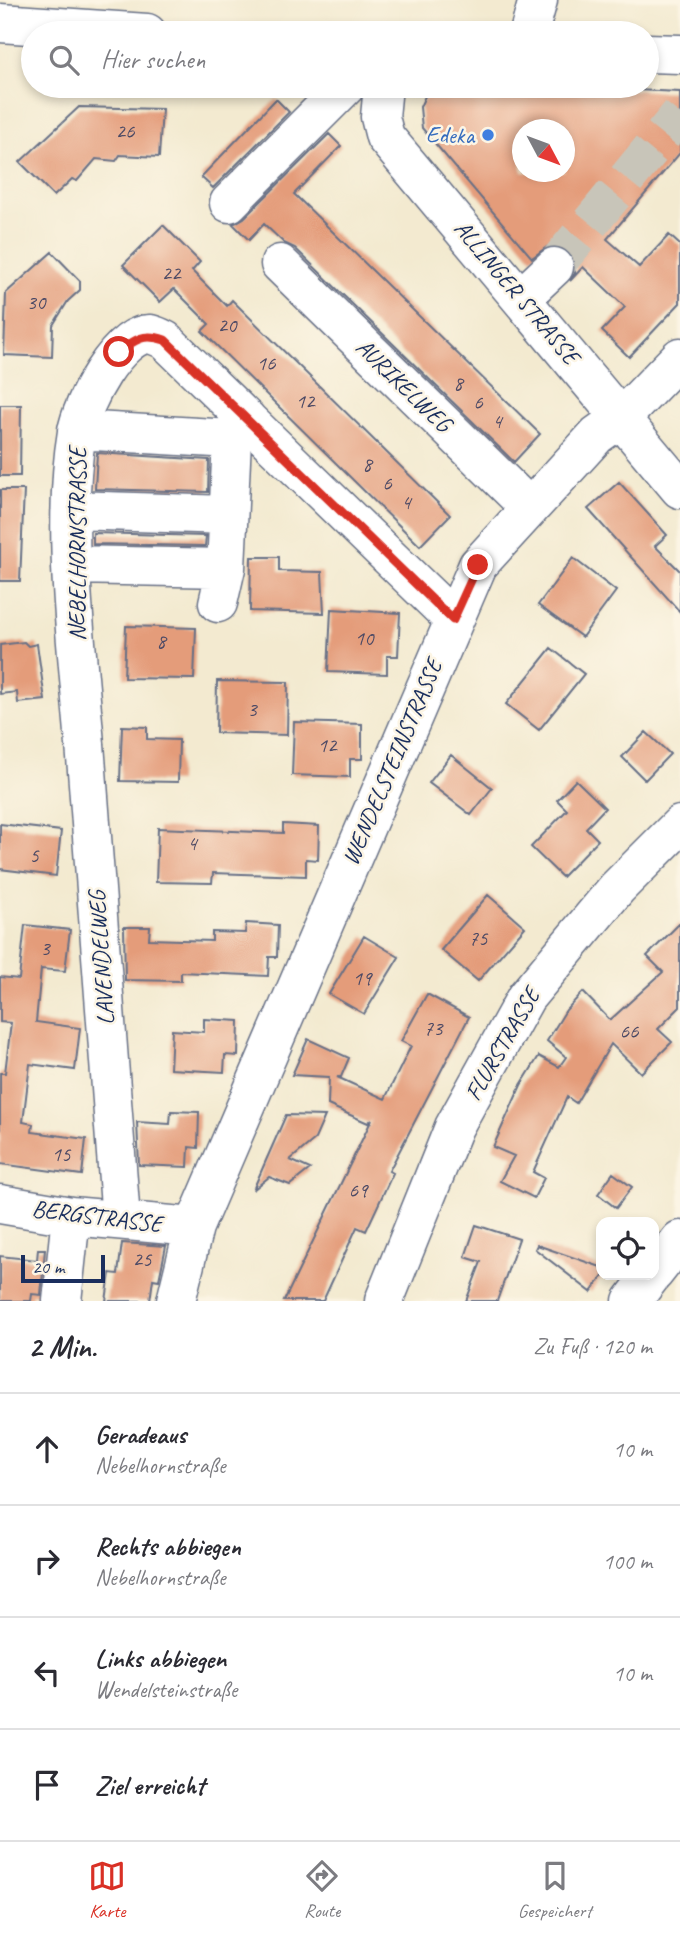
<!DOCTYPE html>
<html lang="de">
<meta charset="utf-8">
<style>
:root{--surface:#fff;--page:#f7f7f7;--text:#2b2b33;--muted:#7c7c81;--line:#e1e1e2;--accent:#d93025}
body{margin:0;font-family:Caveat,sans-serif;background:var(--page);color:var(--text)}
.controls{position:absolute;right:21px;bottom:21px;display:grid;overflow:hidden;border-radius:14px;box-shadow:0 4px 10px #0003}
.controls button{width:63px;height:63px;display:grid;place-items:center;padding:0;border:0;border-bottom:2px solid var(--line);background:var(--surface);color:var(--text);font:35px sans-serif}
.compass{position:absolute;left:512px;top:119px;width:63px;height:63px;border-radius:50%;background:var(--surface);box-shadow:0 4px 10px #0003;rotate:131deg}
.scale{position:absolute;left:21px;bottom:18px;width:84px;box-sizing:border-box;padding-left:7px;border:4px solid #1b2f5e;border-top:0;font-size:19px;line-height:24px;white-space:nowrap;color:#1b2f5e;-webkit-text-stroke:5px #fcf5e5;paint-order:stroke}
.stop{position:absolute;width:21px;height:21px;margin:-16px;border:5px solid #d93025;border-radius:50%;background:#fff}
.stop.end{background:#d93025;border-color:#fff;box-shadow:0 2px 7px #0008}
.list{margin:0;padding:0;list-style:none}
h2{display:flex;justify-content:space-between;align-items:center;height:91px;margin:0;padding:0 28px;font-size:30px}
h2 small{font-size:23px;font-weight:400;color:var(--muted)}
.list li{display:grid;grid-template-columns:46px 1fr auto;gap:21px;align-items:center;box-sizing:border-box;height:112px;padding:0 28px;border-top:2px solid var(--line)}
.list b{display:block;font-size:26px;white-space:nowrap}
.list p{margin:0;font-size:23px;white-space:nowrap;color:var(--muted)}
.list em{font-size:23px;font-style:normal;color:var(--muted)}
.icon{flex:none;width:38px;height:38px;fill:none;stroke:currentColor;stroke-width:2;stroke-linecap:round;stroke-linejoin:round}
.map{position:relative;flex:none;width:680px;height:1301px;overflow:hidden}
.search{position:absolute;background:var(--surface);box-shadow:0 4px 10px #0003;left:21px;right:21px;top:21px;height:77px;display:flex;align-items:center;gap:18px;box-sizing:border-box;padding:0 24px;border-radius:38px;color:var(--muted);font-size:26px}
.sheet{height:539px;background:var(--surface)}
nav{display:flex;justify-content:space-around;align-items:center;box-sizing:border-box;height:98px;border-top:2px solid var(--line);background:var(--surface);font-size:19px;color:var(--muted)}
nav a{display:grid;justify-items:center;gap:4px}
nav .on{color:var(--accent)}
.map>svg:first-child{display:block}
.building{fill:#e49c7a;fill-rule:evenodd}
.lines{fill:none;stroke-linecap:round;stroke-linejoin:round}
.minor-tunnel{stroke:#c8c5b9;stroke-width:38;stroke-dasharray:38 19;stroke-linecap:butt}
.minor-casing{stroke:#677086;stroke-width:41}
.major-casing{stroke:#677086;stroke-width:41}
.minor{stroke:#fff;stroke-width:38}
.major{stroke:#fff;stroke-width:38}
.route{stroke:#d93025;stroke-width:9}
.shop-dot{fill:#3f7fe0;stroke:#fcf5e5;stroke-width:2.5}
.labels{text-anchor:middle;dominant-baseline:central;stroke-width:5;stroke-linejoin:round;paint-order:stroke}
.number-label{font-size:21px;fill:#4d4a65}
.shop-label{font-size:24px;fill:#366cbe;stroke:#fcf5e5;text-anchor:end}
.street-label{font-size:24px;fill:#1b2f5e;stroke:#fcf5e5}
</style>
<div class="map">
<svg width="680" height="1301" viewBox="0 0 680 1301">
<rect width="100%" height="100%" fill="#fcf5e5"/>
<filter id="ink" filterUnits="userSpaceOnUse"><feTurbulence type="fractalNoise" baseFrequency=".0143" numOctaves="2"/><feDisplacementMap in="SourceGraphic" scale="14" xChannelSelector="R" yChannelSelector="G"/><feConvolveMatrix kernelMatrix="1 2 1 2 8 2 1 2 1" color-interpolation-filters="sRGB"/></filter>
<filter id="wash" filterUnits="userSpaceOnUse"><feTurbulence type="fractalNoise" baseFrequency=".00686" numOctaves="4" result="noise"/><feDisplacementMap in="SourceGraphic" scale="28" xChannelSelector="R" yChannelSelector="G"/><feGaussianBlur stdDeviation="1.57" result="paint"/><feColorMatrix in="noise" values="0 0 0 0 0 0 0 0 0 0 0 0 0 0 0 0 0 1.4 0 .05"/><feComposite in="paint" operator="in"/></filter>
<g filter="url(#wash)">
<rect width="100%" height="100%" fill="#f3ead0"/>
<g id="blocks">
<path class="building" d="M437 86H544L680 92V153L607 239 639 267 669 235 680 245V303L629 357 602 331 625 307 583 267 570 281 575 273V261L570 253 561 246H548L532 258 422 128 420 107 425 96ZM522 130H564V172H522Z
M276 99 289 112 213 188 201 177Z
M79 107 162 109 159 157 120 155 116 161 96 159 77 181 72 179 54 196 20 162Z
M329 134 341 146 294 194 540 434 514 462 295 248 284 243 264 224 249 240 233 224 244 218Z
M163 225 200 262 192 271 227 306 232 300 450 515 420 546 202 331 209 324 174 289 160 302 123 265Z
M52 252 80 281V290L68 301 53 325 52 357 4 355 6 293Z
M0 405H21L20 476H0Z
M97 453 209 460 208 492 95 489Z
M619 482 667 535 655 546 680 571V612L588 509Z
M0 490H24L20 581H0Z
M93 533 206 536 205 546 93 544Z
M251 557H279V571L322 572 324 613 250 611Z
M573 558 616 591 582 637 538 605Z
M331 609 400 613 398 656H387V674L328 672Z
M126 626 196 628 194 679 124 678Z
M24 642 28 646 37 644 45 700 18 703 17 692 0 694V645Z
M551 648 584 674 539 730 506 704Z
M217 681 288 682 287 735 216 733Z
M294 722 362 724V759H350V777L292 775Z
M122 726 147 727V739L179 740 178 782 120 781Z
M646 732 670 754 645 780 622 757Z
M451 755 492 788 471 815 429 783Z
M576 780 605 808 586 828 598 840 562 877 531 847 567 810 557 800Z
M0 824 61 831 56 876 0 869Z
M283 824 319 826 318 860 306 859V876L213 873 212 883 156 882 158 828 283 833Z
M488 895 525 927 478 981 441 950Z
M246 923 278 925 277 957H269L268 976 181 972V981L125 980 124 927H150L149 939 212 941V932L245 933Z
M680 923V1007L658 1029 672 1042 641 1073 611 1044 576 1103 567 1097 533 1172 544 1178 534 1198 500 1181 514 1156 493 1147 521 1085 539 1056 559 1067 566 1057 547 1041 566 1010 583 992 610 1020 663 972 647 956Z
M25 925 70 930 65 971 41 969 36 1022 80 1028 75 1070 30 1064 23 1122 33 1124 32 1132 86 1139 82 1175 0 1164V1073H5L11 1023 0 1022V977L19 979Z
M364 936 399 957 364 1014 329 994Z
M427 994 469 1017 389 1171 393 1173 366 1231 357 1227 323 1301H284L372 1119 368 1123 328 1105 329 1077 292 1075 308 1039 349 1058 341 1077H337L385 1099 411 1046 401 1041Z
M204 1019 239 1021 238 1056 225 1055 224 1072 170 1069 172 1030 204 1032Z
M171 1111 199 1112 198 1148 189 1147 188 1167 139 1165 137 1122 170 1124Z
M286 1115 325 1116 315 1139 290 1160 310 1169 290 1185 269 1177 253 1190Z
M613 1173 632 1187 616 1208 598 1194Z
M476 1225 519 1239 497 1301H466L481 1262 465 1257Z
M122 1243 166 1246 159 1280 153 1279 150 1301H106L110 1273 118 1274Z
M537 1245 601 1267 604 1275 591 1292 535 1249Z
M38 1249H45L41 1295 32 1294 31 1301H0V1256L37 1260Z"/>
</g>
</g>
<g filter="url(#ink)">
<use href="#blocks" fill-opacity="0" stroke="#677086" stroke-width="2"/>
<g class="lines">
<path class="minor-tunnel" d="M554 267 680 114"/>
<defs>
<path id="minor" d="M529 33 538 0
M383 86 380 117 385 137 680 489
M229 203 346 86
M280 264 529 507
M521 298 554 267
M77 430 232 439
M72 510 228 515
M72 565 226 568
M218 603 226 568 232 439 247 419
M0 1204 71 1216 194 1227
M121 1220C109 1061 97 903 85 744 77 648 61 527 77 432 81 405 118 333 150 334 154 335 161 338 165 340L453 619
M654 1273 680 1240
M62 1301 71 1216
M176 1301 194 1227 478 565 597 435 622 417 680 357
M384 1301 454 1127 526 997 617 888 680 825
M632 1301 652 1275"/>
<path id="major" d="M0 23 147 33
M647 53 680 54"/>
</defs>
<use href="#minor" class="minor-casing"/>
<use href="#major" class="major-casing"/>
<use href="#minor" class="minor"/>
<use href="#major" class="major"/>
</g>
</g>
<g class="lines" filter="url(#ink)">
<path class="route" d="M119 352C135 339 144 333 165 340L453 620 478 565"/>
</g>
<circle class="shop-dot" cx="488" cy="135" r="7"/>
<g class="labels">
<g class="number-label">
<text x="125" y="131">26</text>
<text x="171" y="273">22</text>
<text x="36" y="302">30</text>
<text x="227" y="325">20</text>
<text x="266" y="363">16</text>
<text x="458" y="383">8</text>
<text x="305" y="401">12</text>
<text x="478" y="402">6</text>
<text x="497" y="421">4</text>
<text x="367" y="464">8</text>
<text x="387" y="483">6</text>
<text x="406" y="502">4</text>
<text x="364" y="638">10</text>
<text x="161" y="641">8</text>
<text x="252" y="709">3</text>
<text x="327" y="745">12</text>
<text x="192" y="843">4</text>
<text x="34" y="855">5</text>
<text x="478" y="938">75</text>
<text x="45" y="948">3</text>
<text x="362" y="978">19</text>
<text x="433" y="1028">73</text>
<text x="629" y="1031">66</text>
<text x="61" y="1154">15</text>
<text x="358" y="1190">69</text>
<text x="142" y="1259">25</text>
</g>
<g class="shop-label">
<text x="474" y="135">Edeka</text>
</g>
<g class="street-label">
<text transform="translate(517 292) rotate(50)">ALLINGER STRASSE</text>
<text transform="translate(404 385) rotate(44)">AURIKELWEG</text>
<text transform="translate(77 544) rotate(-90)">NEBELHORNSTRASSE</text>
<text transform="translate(392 762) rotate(-67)">WENDELSTEINSTRASSE</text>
<text transform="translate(101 958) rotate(-94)">LAVENDELWEG</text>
<text transform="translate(502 1044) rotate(-60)">FLURSTRASSE</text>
<text transform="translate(97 1216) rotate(7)">BERGSTRASSE</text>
</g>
</g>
</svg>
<div class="controls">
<button><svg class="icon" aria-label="locate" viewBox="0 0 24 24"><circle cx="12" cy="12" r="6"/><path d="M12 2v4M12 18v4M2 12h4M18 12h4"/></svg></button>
</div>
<svg class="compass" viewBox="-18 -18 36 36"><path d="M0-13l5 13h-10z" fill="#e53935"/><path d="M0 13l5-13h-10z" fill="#7c7c81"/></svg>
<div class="scale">20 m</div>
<div class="stop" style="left:119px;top:352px"></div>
<div class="stop end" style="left:478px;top:565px"></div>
<div class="search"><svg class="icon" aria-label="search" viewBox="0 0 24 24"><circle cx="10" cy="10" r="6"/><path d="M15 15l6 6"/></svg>Hier suchen</div>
</div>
<section class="sheet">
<h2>2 Min.<small>Zu Fuß · 120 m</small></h2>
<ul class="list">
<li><svg class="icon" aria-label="ahead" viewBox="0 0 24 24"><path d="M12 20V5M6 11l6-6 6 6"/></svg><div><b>Geradeaus</b><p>Nebelhornstraße</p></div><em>10 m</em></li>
<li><svg class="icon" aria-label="right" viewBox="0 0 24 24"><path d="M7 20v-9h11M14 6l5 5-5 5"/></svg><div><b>Rechts abbiegen</b><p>Nebelhornstraße</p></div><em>100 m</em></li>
<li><svg class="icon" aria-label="left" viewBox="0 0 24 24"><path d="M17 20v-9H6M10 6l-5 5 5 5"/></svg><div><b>Links abbiegen</b><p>Wendelsteinstraße</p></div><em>10 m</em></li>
<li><svg class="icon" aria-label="arrive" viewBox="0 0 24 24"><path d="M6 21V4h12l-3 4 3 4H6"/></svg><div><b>Ziel erreicht</b></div></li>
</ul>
</section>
<nav>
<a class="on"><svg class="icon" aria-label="map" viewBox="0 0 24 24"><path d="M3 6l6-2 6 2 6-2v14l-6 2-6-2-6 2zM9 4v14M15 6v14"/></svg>Karte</a>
<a><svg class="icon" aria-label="directions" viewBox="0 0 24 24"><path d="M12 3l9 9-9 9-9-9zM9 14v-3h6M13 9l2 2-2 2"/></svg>Route</a>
<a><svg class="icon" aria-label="saved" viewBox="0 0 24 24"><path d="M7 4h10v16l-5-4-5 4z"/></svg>Gespeichert</a>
</nav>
